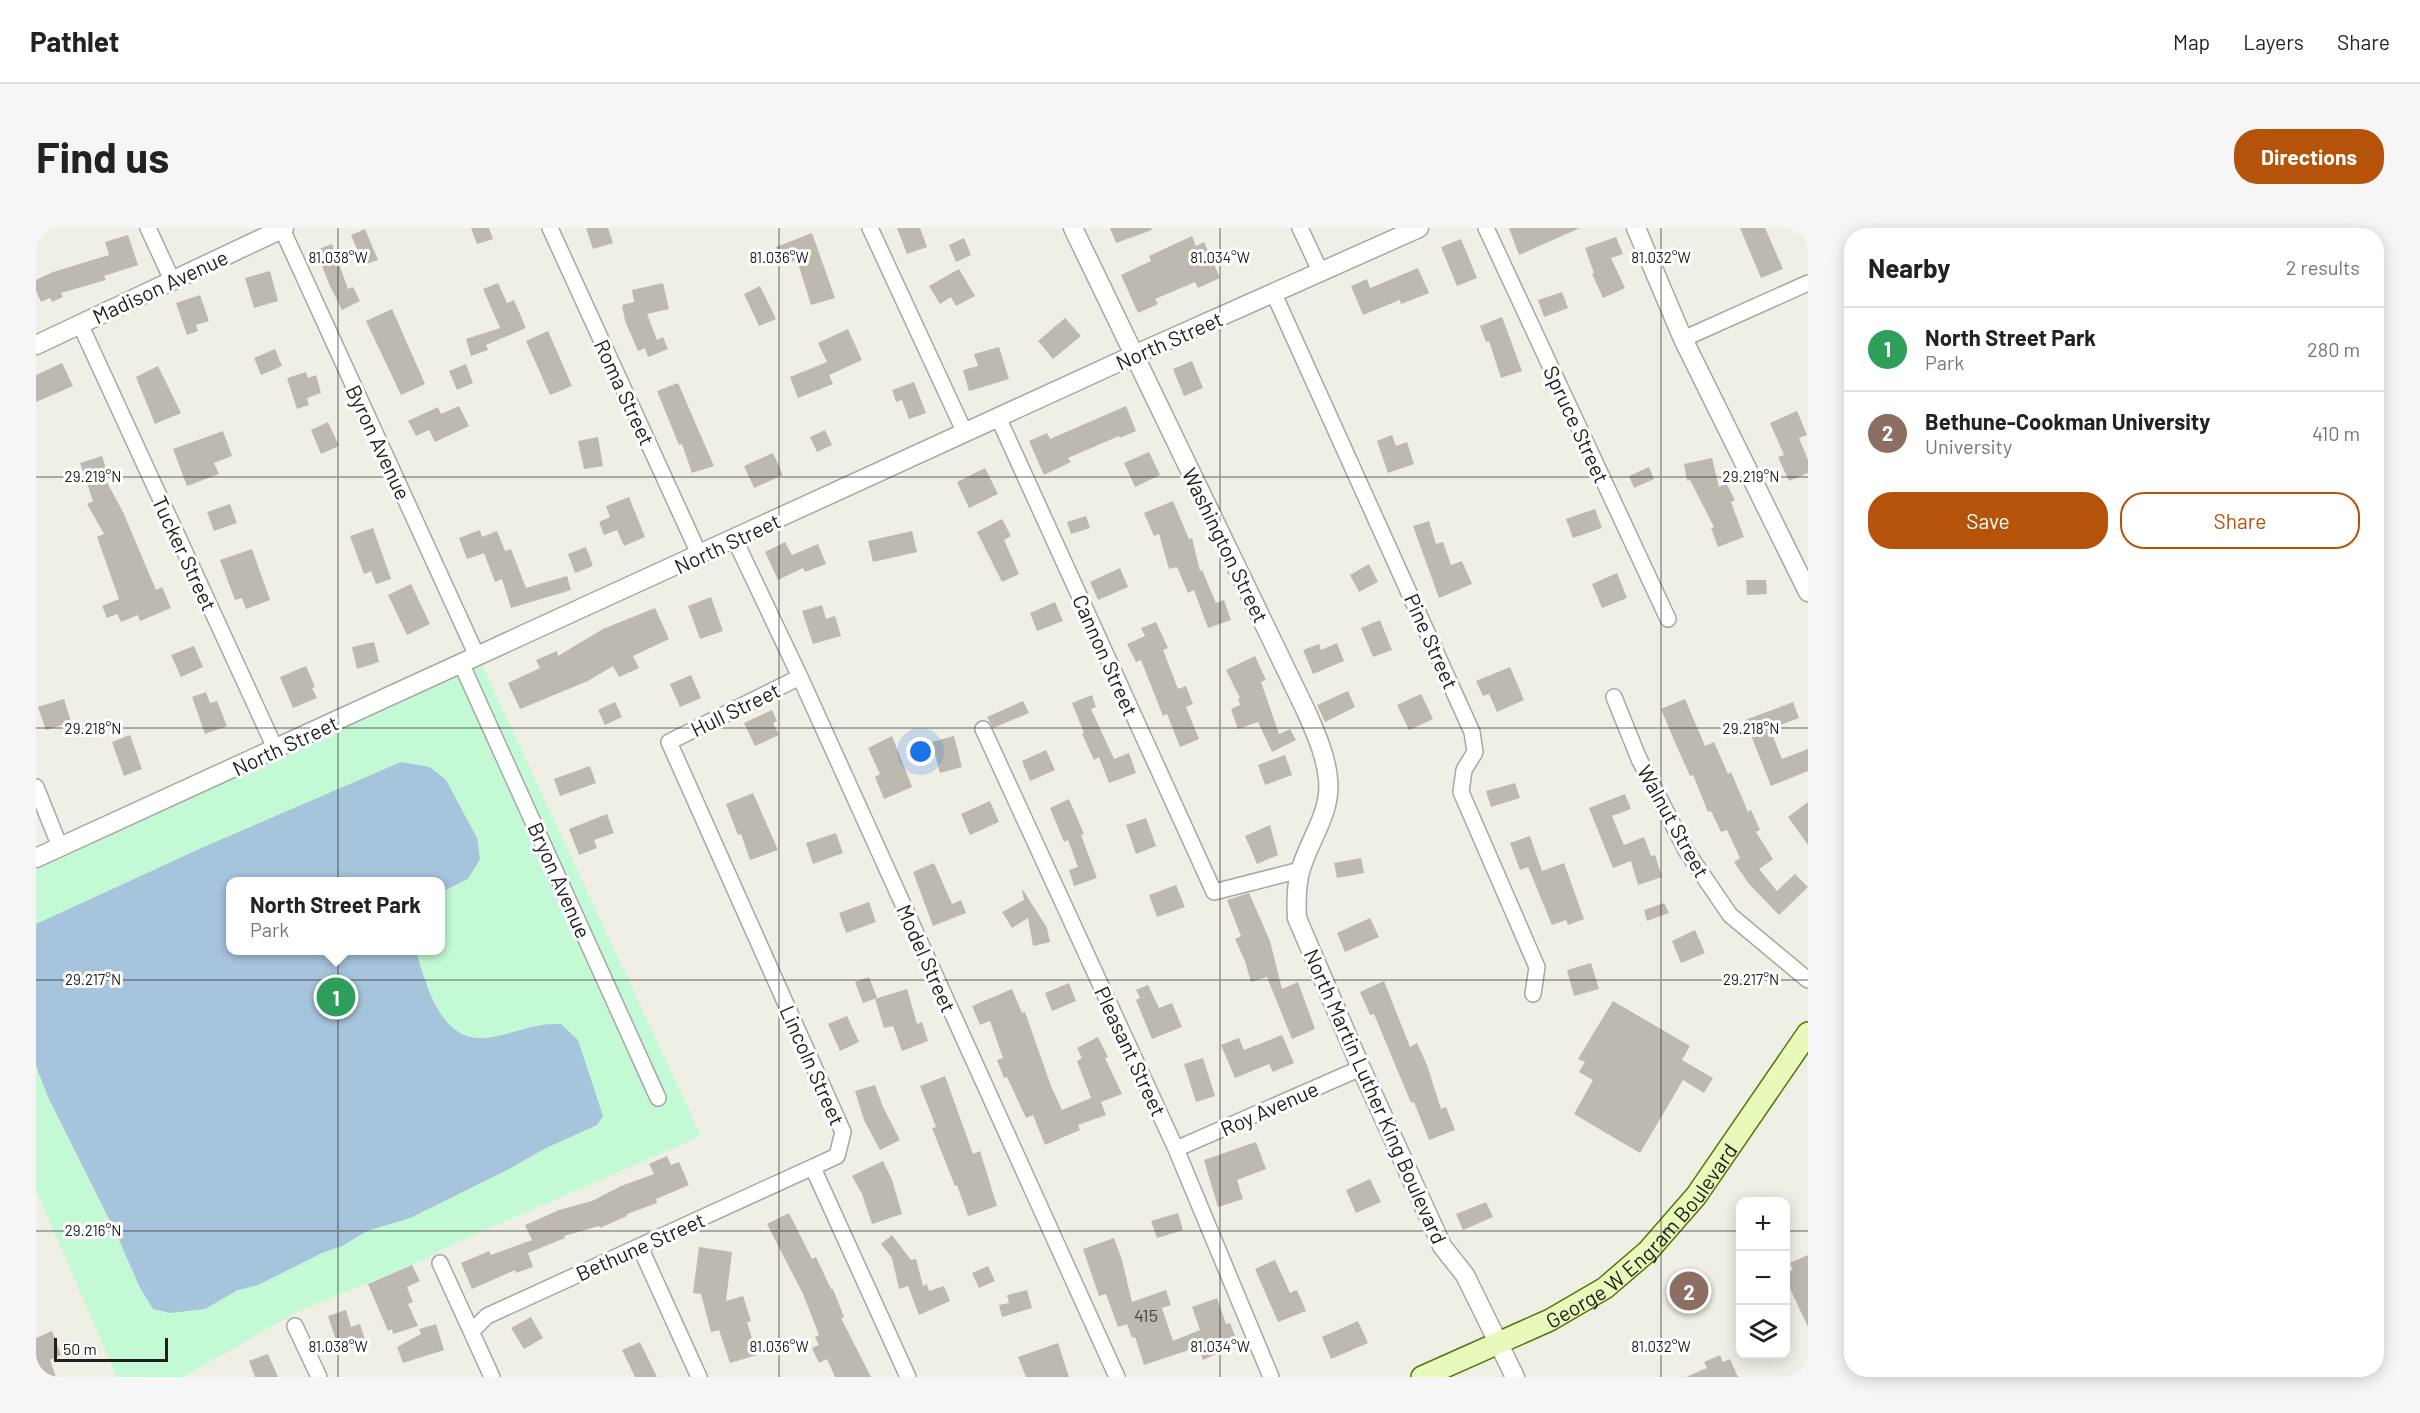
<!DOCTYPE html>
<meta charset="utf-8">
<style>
:root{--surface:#fff;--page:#f6f6f6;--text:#222;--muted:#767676;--line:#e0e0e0;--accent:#b45309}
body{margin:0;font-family:Barlow,sans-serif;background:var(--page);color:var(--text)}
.controls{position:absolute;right:18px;bottom:18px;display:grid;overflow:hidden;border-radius:12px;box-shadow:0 3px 15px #0003}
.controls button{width:54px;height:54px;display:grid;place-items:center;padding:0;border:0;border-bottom:2px solid var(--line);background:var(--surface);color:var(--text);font:30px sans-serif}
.scale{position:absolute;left:18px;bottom:15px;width:114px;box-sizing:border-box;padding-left:6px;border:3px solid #202020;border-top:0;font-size:16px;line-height:21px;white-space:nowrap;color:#202020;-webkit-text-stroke:4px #fff;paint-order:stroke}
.you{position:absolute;left:885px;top:524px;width:21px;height:21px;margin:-15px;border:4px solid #fff;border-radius:50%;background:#1a73e8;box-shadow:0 0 0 9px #1a73e833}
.badge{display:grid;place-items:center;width:39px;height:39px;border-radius:50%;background:var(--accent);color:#fff;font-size:20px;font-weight:700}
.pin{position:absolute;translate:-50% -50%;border:3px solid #fff;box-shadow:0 2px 6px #0006}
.popup{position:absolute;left:190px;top:649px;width:219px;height:78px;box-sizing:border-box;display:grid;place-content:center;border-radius:12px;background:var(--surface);filter:drop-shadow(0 2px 4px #0005);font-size:20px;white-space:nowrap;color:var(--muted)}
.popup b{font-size:22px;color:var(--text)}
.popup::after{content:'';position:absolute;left:50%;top:100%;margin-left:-12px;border:12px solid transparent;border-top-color:var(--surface)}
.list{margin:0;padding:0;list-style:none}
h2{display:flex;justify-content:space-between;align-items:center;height:78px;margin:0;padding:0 24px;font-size:26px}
h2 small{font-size:20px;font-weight:400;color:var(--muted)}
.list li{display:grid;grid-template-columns:39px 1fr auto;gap:18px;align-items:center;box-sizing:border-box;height:84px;padding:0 24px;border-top:2px solid var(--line)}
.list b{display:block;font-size:22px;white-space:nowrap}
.list p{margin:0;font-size:20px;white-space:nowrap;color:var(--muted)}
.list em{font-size:20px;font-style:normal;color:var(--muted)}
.actions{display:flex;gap:12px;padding:18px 24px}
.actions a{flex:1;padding:14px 0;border:2px solid var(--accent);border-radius:24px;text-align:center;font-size:21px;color:var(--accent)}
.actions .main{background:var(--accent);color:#fff}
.icon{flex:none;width:33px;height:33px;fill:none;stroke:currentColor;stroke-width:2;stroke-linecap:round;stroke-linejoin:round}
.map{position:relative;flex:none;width:1772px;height:1149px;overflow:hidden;border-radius:24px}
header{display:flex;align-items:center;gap:36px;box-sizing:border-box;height:84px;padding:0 30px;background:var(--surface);border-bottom:2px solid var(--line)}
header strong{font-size:28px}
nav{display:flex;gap:33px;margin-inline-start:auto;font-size:21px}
.intro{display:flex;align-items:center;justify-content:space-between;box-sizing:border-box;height:144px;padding:0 36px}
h1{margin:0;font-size:42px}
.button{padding:15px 27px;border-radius:24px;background:var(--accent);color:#fff;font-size:21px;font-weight:700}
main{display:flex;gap:36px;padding:0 36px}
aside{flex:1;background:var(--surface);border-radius:24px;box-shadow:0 3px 15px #0003}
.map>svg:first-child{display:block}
.park{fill:#c4f9d5;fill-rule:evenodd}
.water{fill:#a7c4dd}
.building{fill:#bdb9b0}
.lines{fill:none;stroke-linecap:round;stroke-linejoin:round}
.minor-casing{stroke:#a7a7a7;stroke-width:18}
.tertiary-casing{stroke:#a7a7a7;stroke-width:21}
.secondary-casing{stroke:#517806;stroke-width:24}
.minor{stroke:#fff;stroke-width:15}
.tertiary{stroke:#fff;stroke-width:18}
.secondary{stroke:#e8f9bb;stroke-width:21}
.ticks{fill:none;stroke:#202020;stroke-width:1.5;stroke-opacity:0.45}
.labels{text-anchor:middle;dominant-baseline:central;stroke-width:6;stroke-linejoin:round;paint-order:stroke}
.number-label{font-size:18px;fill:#474644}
.street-label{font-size:21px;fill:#202020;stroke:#fff}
.ticks-label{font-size:15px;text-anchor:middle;fill:#202020;stroke:#fff;stroke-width:6;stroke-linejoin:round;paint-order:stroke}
</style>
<header>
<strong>Pathlet</strong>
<nav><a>Map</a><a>Layers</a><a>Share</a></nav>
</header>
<div class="intro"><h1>Find us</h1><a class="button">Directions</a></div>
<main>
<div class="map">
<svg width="1772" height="1149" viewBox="0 0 1772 1149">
<rect width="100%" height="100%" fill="#f0efe6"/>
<path class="park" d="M445 435 665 908 406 1021 392 1030 261 1084 147 1149H81L0 962V630ZM195 654H405V722H195Z"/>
<path class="water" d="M365 534 394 539 410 552 441 610 444 631 432 651 405 664V654H195V722L380 723C388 750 401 801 434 809 456 814 481 801 502 798 509 796 517 796 525 796L542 812 567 888 561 897 508 921 471 942 374 990 331 1003 306 1018 286 1025 222 1057 202 1062 169 1081 134 1085 117 1081 104 1060 80 1005 13 871 0 838V696L170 618Z"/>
<path class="building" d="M435 0H453L457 11 441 16Z
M550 0H572L577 15 557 21Z
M861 0H884L891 19 871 26Z
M1074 0H1115L1116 2 1080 15Z
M1473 0H1544L1483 27Z
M1704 0H1729L1747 41 1725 50Z
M329 1 342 32 328 37 315 7Z
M776 5 799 70 775 77 761 32 747 37 740 19Z
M92 7 102 37 68 48 70 52 25 65 27 69 16 74 14 70 5 74 0 63V52L17 44 73 27 69 14Z
M1156 8 1160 18 1168 14 1184 50 1162 60 1159 54 1119 71 1122 76 1102 85 1085 47 1115 33 1113 28Z
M1580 9 1587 26 1575 30 1589 60 1567 70 1556 46 1558 45 1549 20Z
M928 10 935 27 920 34 913 17Z
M1425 11 1441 50 1421 58 1405 19Z
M296 16 312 61 317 59 324 73 306 82 293 56 280 22Z
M1382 40 1393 65 1365 76 1364 72 1327 87 1315 58 1331 51 1334 60Z
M923 41 939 68 920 78 915 69 904 76 893 58Z
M234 43 242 73 218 80 209 50Z
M462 55 471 75 478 72 490 100 450 117 452 122 435 128 430 111 464 100 447 61Z
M627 55 633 81 611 86 621 112 627 109 632 121 612 129 609 120 602 123 589 93 586 77 598 74 596 62Z
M724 58 740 91 723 98 708 66Z
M1526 64 1532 80 1508 89 1502 72Z
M164 67 173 93 160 97 162 103 151 107 140 75Z
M356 81 389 156 365 167 330 93Z
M1466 89 1486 143 1465 150 1453 113 1450 114 1444 98Z
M1029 90 1045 108 1017 131 1002 113Z
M812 101 826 132 793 147 797 156 762 170 754 149 791 134 782 115Z
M512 103 536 158 514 167 490 113Z
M963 119 973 151 933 163 927 142 942 138 938 126Z
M239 121 246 138 225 147 218 130Z
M1156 133 1167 160 1148 168 1137 141Z
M26 135 37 158 0 174V147Z
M430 136 437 155 421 162 413 143Z
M122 138 145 185 119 196 100 149Z
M270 144 272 150 280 147 285 165 271 170 273 177 261 181 251 150Z
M878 154 890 185 873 191 866 172 860 174 856 162Z
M642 155 678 238 656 245 646 216 643 217 621 163Z
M423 178 433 198 399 214 393 202 380 208 372 193 402 179 405 186Z
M1090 178 1100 203 1084 210 1083 208 1032 230 1035 234 1008 247 993 213 1011 205 1014 211Z
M1761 183 1771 207 1763 210 1772 232V245L1753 253 1742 229 1748 227 1734 195Z
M292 194 303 218 285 226 275 202Z
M789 202 796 217 781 224 774 209Z
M187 203 196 228 178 235 183 246 151 258 137 221Z
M1356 207 1360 218 1371 214 1378 236 1352 245 1341 213Z
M562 209 567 238 548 241 542 213Z
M1113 224 1124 247 1099 259 1088 235Z
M737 225 747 247 718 260 708 238Z
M66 228 72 246 67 247 87 284 120 362 126 359 135 380 104 393 102 387 85 394 81 386 71 390 66 378 83 371 61 309 68 306 51 276 57 273 44 235Z
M1676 230 1683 259 1690 255 1699 272 1695 274 1708 309 1682 319 1675 300 1678 299 1654 252 1651 253 1648 236Z
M1613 239 1618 251 1598 260 1593 248Z
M949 240 962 266 933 280 921 254Z
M593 269 609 309 588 318 581 302 568 307 563 294 574 289 570 278Z
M1137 273 1153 311 1156 310 1164 343 1166 342 1180 375 1188 372 1195 392 1172 400 1158 362 1152 365 1141 339 1133 341 1123 306 1118 308 1108 285Z
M194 276 201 295 178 303 171 284Z
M1559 281 1566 300 1537 310 1530 291Z
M1050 288 1054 300 1035 306 1031 294Z
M966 291 975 308 968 312 983 346 966 354 941 304Z
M1393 293 1400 316 1407 314 1415 337 1426 333 1436 356 1403 370 1377 298Z
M337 300 355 351 340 356 335 343 328 346 314 308Z
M444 302 446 309 461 303 469 323 475 321 490 360 531 348 535 362 475 380 466 351 459 354 448 325 431 331 423 310Z
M876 303 881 324 837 334 832 313Z
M749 314 756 327 782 316 790 336 769 344 767 340 742 352 729 324Z
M550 319 557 338 539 345 532 326Z
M216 321 234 372 210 381 206 370 199 372 184 332Z
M1333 336 1342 354 1323 364 1314 347Z
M1084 340 1092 359 1062 372 1054 354Z
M1581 345 1591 370 1566 380 1556 356Z
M1710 352H1730L1731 366 1711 367Z
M375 356 394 396 371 407 352 367Z
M675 369 687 403 664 411 652 378Z
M1019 374 1027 393 1001 403 994 385Z
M786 377 790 391 799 388 805 408 777 416 766 383Z
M619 380 633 411 597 428 603 440 583 449 577 438 552 453 484 481 472 455 504 440 500 432 521 423 522 428 567 401Z
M1344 392 1356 422 1337 429 1325 400Z
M1120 394 1132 420 1127 422 1142 461 1150 458 1157 476 1150 479 1163 511 1144 519 1131 486 1127 488 1105 432 1100 434 1091 416 1109 408 1105 400Z
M338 414 343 434 321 441 316 419Z
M1301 415 1308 433 1277 446 1267 422 1283 416 1285 422Z
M158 418 167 439 145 449 135 427Z
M1219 428 1230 452 1225 454 1243 506 1254 501 1260 512 1236 524 1222 494 1202 501 1195 481 1204 477 1202 471 1204 470 1190 442Z
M270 438 279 459 276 460 281 470 257 480 244 449Z
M1474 439 1488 472 1461 484 1453 466 1447 468 1440 453Z
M655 447 665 470 644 479 634 456Z
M1312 463 1319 479 1289 494 1281 477Z
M170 464 174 475 181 473 191 498 169 506 156 469Z
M1385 466 1397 491 1373 502 1361 477Z
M1056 467 1060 479 1055 481 1078 531 1093 525 1100 545 1073 555 1063 529 1058 532 1046 506 1048 505 1036 475Z
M28 471 35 494 10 502 2 479Z
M1649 471 1669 518 1678 514 1692 546 1695 544 1712 584 1715 582 1724 602 1720 604 1737 631 1723 641 1741 663 1759 646 1772 659 1743 687 1713 656 1698 634 1704 630 1691 602 1685 604 1675 583 1672 584 1657 547 1654 548 1638 512 1625 481Z
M987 473 993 485 957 500 951 489Z
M579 474 586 489 569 497 562 482Z
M1757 474 1763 490 1734 501 1746 531 1772 521V543L1735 558 1709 492Z
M736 482 741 493 737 495 743 507 719 518 708 495Z
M94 507 106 541 88 548 76 514Z
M856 508 876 559 848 571 839 549 844 546 832 520Z
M918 508 926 539 904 545 896 514Z
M1010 522 1019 542 994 553 986 533Z
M1249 527 1256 547 1229 557 1222 537Z
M554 538 560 555 524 568 518 551Z
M1479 555 1484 570 1455 579 1450 563Z
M717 565 742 622 714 632 705 606 702 607 690 576Z
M1589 566 1595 581 1576 588 1588 617 1608 609 1615 628 1619 627 1626 649 1602 657 1595 633 1577 640 1553 580Z
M1033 571 1048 606 1045 607 1061 650 1038 658 1033 642 1042 639 1032 612 1028 614 1014 580Z
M954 573 963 594 934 607 925 586Z
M1772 574V617L1752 589Z
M571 586 578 605 558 612 561 620 543 627 533 601Z
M1110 590 1120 618 1100 626 1090 597Z
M1234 597 1242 627 1221 636 1209 608Z
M800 605 807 625 777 636 770 615Z
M1494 608 1506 643 1528 635 1548 691 1532 697 1530 692 1516 697 1492 639 1484 642 1474 615Z
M1325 630 1328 645 1301 650 1298 635Z
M898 635 916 676 925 672 930 685 897 698 877 644Z
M1140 657 1149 679 1121 689 1113 667Z
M986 662H987L1011 700 1014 714 997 718 992 690 976 700 966 684 988 672Z
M1213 665 1234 713 1246 761 1262 754 1279 801 1256 811 1231 749 1215 754 1209 733 1199 711 1205 708 1191 672Z
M833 674 840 694 810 705 803 685Z
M1628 675 1633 685 1611 693 1608 682Z
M1334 690 1343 709 1309 724 1301 705Z
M1659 702 1669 725 1645 735 1636 713Z
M1555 735 1563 761 1538 768 1531 742Z
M833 749 841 770 827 775 819 754Z
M1348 753 1374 819 1381 815 1391 837 1405 881 1410 879 1419 902 1393 912 1378 874 1375 875 1338 786 1334 787 1324 764Z
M1033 755 1040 773 1016 783 1009 765Z
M1112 757 1123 780 1136 775 1146 799 1116 811 1100 772 1104 770 1100 762Z
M871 761 881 796 886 794 892 813 866 823 857 798 848 800 839 771Z
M976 761 986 785 989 784 1015 858 1026 882 1055 870 1041 833 1046 830 1041 820 1062 809 1072 829 1069 830 1086 866 1065 874 1070 887 1042 897 1044 902 1009 917 997 887 990 890 971 849 968 850 961 832 967 830 954 793 944 797 936 778Z
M1577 773 1654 818 1646 832 1677 850 1668 865 1647 852 1604 925 1538 886 1557 852 1543 844 1549 834 1542 831Z
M811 788 823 814 804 823 792 796Z
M1246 807 1258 835 1237 844 1233 836 1199 850 1185 817 1203 810 1208 822Z
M1167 830 1179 868 1160 874 1148 836Z
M909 848 937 926 944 923 961 978 932 988 921 957 919 958 896 900 900 899 884 858Z
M839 857 847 879 864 912 844 922 828 892 819 863Z
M1220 914 1230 941 1201 952 1207 971 1182 979 1168 932Z
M631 928 635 937 643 934 653 957 620 971 621 975 591 986V988L564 1000 563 998 528 1008 529 1010 492 1025 497 1039 480 1045 479 1042 436 1061 425 1035 453 1023 455 1027 496 1012 489 997 523 982 556 973 585 958 618 946 613 936Z
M847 933 856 952 866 986 836 996 826 966 816 948Z
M1334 951 1345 974 1320 985 1310 962Z
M1450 974 1457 989 1427 1002 1420 986Z
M753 985 776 1031 780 1029 795 1061H797L808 1089 805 1090 835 1149H799L791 1131 783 1135 776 1120 783 1117 779 1109 783 1107 767 1066 731 996Z
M1142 985 1147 1002 1121 1010 1115 993Z
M856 1007 875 1032 880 1031 887 1058 891 1056 893 1063 908 1058 914 1073 883 1087 872 1058 863 1061 856 1030 845 1016Z
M1078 1010 1086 1032 1096 1074 1130 1062 1135 1077 1126 1080 1137 1113 1164 1102 1156 1079 1181 1070 1190 1096 1194 1095 1200 1110 1184 1117 1187 1123 1167 1132 1162 1119 1108 1137 1099 1109 1096 1110 1091 1096 1082 1099 1070 1066 1063 1068 1047 1021Z
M663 1019 696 1024 690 1073 707 1068 715 1093 711 1094 721 1127 694 1135 683 1102 675 1104 665 1066 657 1065Z
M1772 1027V1099L1749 1050V1045L1757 1042 1754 1035Z
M1239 1032 1254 1065 1261 1062 1270 1083 1242 1094 1219 1041Z
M376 1037 384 1053 371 1059 377 1074 372 1076 382 1098 357 1106 356 1101 352 1103 332 1056Z
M952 1038 959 1053 943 1060 936 1045Z
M991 1062 996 1080 966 1089 963 1077 973 1075 971 1067Z
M310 1082 315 1099 324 1096 330 1115 304 1124 292 1088Z
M495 1089 507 1110 488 1121 475 1100Z
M1322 1093 1332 1115 1295 1131 1286 1109Z
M400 1096 408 1122 367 1135 361 1119 385 1106 383 1101Z
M16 1103 25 1127 14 1132 20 1149H0V1110Z
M604 1114 621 1149H599L586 1122Z
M1022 1115 1033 1149H990L982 1129Z
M232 1126 242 1149H219L213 1133Z
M1684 1127 1687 1134 1694 1131 1702 1149H1650L1671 1140 1668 1134Z"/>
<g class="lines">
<defs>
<path id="minor" d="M112 0 136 52
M514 0 664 328
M834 0 929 205
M1264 0 1285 45
M1450 0 1632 391
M246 1 441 428
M1238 66 1436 504 1439 524 1428 542 1425 564 1501 739 1497 766
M44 96 240 522
M1647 111 1772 55
M962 189 1178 664 1264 642
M699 312 764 449 1081 1149
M425 435 622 870
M1578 469 1603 531 1651 624 1694 687 1772 752
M947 501 1140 921 1235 1149
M0 559 24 619
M1140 921 1325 840
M777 940 872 1149
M604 1019 663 1149
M404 1035 456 1149
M259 1098 283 1149
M436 1103 451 1088 801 928 807 904 633 514 764 449"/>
<path id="tertiary" d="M1037 0 1271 485C1280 506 1290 528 1292 551 1296 585 1272 613 1264 644 1260 660 1260 674 1261 690L1325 840 1406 1018 1429 1047 1479 1149
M1600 0 1647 111 1772 364
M0 117 248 0
M0 630 1098 127 1383 0"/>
<g id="secondary">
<path id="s1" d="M1386 1149 1514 1092 1569 1060 1612 1023 1660 968 1772 805"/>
</g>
</defs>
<use href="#minor" class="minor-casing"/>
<use href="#tertiary" class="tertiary-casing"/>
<use href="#secondary" class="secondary-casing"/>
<use href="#minor" class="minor"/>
<use href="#tertiary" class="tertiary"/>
<use href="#secondary" class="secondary"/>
</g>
<path class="ticks" d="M302 0V1149M743 0V1149M1184 0V1149M1625 0V1149M0 249H1772M0 500H1772M0 752H1772M0 1003H1704M1750 1003H1772"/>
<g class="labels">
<g class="number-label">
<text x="1110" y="1087">415</text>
</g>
<g class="street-label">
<text transform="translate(124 58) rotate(-25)">Madison Avenue</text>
<text transform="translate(1133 112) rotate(-24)">North Street</text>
<text transform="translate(589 164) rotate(65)">Roma Street</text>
<text transform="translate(1541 196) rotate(65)">Spruce Street</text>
<text transform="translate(343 214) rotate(65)">Byron Avenue</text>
<text transform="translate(691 315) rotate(-25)">North Street</text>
<text transform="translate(1190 317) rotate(64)">Washington Street</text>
<text transform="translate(149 325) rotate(65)">Tucker Street</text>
<text transform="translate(1396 413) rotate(66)">Pine Street</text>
<text transform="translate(1070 427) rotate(66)">Cannon Street</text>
<text transform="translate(699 481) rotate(-26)">Hull Street</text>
<text transform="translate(249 517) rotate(-25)">North Street</text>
<text transform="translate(1638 593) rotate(61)">Walnut Street</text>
<text transform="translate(524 652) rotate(66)">Bryon Avenue</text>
<text transform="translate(891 730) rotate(66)">Model Street</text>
<text transform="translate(1095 823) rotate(65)">Pleasant Street</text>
<text transform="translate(777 837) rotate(66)">Lincoln Street</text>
<text transform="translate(1340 868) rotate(66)">North Martin Luther King Boulevard</text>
<text transform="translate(1233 880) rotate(-24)">Roy Avenue</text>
<text stroke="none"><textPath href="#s1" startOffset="266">George W Engram Boulevard</textPath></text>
<text transform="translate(604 1018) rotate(-24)">Bethune Street</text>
</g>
</g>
<g class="ticks-label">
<text x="302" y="35">81.038°W</text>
<text x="743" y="35">81.036°W</text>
<text x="1184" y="35">81.034°W</text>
<text x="1625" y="35">81.032°W</text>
<text x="57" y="254">29.219°N</text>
<text x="1715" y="254">29.219°N</text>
<text x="57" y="506">29.218°N</text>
<text x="1715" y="506">29.218°N</text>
<text x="57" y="757">29.217°N</text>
<text x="1715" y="757">29.217°N</text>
<text x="57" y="1008">29.216°N</text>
<text x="302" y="1124">81.038°W</text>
<text x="743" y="1124">81.036°W</text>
<text x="1184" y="1124">81.034°W</text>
<text x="1625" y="1124">81.032°W</text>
</g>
</svg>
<div class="controls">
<button>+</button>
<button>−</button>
<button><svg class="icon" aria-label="layers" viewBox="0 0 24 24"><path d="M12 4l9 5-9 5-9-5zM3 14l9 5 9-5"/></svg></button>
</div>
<div class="scale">50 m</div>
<div class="you"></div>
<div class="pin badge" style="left:300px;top:769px;background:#2e9e5b">1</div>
<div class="popup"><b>North Street Park</b>Park</div>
<div class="pin badge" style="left:1653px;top:1063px;background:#8d6e63">2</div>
</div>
<aside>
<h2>Nearby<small>2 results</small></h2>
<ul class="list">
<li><span class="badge" style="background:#2e9e5b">1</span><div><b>North Street Park</b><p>Park</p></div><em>280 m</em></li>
<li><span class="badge" style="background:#8d6e63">2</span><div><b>Bethune-Cookman University</b><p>University</p></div><em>410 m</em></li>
</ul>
<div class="actions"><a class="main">Save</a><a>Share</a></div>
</aside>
</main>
